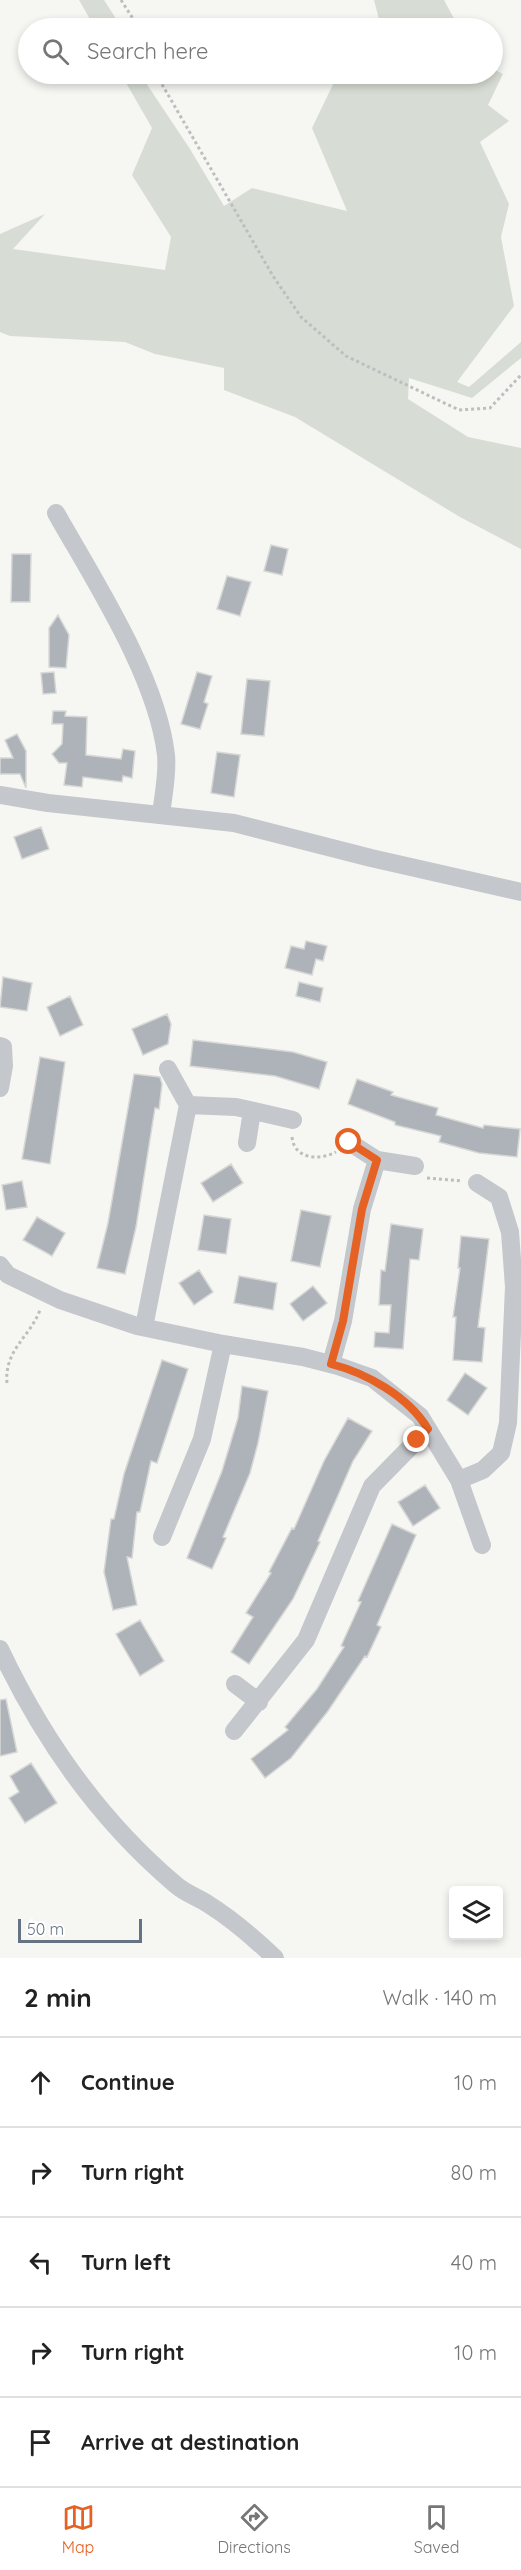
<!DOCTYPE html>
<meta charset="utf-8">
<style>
:root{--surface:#fff;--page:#f2f2f2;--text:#222;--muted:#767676;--line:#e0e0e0;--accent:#e56224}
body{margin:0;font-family:Quicksand,sans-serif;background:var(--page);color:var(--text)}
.controls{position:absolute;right:18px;bottom:18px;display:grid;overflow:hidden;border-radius:6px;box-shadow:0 3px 9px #0003}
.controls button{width:54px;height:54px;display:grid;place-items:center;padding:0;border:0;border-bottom:2px solid var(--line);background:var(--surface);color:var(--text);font:30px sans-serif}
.scale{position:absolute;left:18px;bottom:15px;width:124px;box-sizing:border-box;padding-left:6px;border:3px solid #657384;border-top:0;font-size:16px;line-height:21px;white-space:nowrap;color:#657384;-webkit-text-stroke:4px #fff;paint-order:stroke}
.stop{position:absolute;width:18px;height:18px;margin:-14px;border:4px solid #e56224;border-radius:50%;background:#fff}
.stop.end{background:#e56224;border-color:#fff;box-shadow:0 2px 6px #0008}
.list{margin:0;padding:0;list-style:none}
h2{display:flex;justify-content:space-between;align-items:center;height:78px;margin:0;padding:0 24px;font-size:26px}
h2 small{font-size:20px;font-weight:400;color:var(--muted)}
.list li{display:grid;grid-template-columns:39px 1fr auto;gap:18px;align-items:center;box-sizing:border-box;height:90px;padding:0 24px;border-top:2px solid var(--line)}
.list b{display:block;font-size:22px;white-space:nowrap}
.list em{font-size:20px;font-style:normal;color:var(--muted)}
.icon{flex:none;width:33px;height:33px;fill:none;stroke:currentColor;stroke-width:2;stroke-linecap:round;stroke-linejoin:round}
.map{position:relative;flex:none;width:521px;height:1958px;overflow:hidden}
.search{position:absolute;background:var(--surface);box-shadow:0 3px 9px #0003;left:18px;right:18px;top:18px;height:66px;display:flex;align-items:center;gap:15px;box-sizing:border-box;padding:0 21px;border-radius:33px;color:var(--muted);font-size:22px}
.sheet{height:528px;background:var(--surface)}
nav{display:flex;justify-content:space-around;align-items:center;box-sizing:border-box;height:84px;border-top:2px solid var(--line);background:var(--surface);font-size:16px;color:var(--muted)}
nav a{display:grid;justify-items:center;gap:3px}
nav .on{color:var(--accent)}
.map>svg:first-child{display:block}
.green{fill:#d7ddd4}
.building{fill:#adb3b9;stroke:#d7d8d5;stroke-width:1.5}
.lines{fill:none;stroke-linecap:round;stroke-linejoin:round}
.path{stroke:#bcbec0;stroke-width:3;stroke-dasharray:3 3;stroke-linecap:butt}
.minor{stroke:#c4c7cb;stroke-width:18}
.route{stroke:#e56224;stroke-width:8}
</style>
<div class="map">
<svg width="521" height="1958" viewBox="0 0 521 1958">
<rect width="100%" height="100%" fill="#f6f6f3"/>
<path class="green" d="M79 0H104L122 28H95Z
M374 0H444L459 28H376L380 23Z
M493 69 503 74 488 105 509 121 480 142 509 204 501 237 514 306 457 382 469 387 521 342V358L472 398 409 378 408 399 468 437 521 448V549L460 517 295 417 224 390V368L155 354 125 342 10 336 0 332V234L45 214 13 249 165 270 171 237 132 175 152 128 121 74H140L190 149 224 206 252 188 347 211 312 128 338 74H492Z"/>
<path class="building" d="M271 545 288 549 282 575 264 571Z
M12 554H31L30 602H11Z
M227 576 251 582 240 616 217 609Z
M58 615 69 635 66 668 49 667V628Z
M54 672 56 693 43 694 41 673Z
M197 672 212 676 204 702 208 704 200 729 181 724Z
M247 679 270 681 264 736 241 734Z
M53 711H66L65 716 87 717 86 755 121 759 123 749 135 751 132 778 123 776 122 782 83 777 82 787 64 785 67 763H59L52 754 62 744 63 724H52Z
M17 734 26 751V788L20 774H0V758H13L5 740Z
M217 752 240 755 234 797 211 793Z
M41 827 49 849 22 859 14 837Z
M306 941 327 946 323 961 316 959 312 975 285 968 291 946 304 949Z
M3 977 32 983 27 1011 0 1007Z
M299 982 323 988 320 1002 296 996Z
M70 996 83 1025 60 1036 47 1007Z
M167 1014 171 1024 168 1044 143 1055 132 1029Z
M193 1040 293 1052 327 1062 319 1089 275 1076 190 1066Z
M40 1057 65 1062 50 1164 22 1159Z
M134 1074 160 1077 162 1084 159 1109 155 1108 136 1227 125 1274 97 1268 108 1223Z
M357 1079 393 1092 391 1095 438 1108 436 1115 483 1128 484 1125 520 1129 517 1157 479 1153 439 1142 441 1136 395 1125V1122L348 1104Z
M231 1164 243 1183 213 1202 201 1183Z
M22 1181 27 1207 6 1210 2 1185Z
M301 1210 331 1216 320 1267 291 1261Z
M204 1215 231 1219 226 1254 198 1250Z
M37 1217 65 1233 52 1256 23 1240Z
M391 1224 423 1229 419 1260 410 1259 403 1349 374 1347 375 1332 389 1333 391 1305H379L381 1270 385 1271Z
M461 1236 489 1239 478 1327 485 1328 482 1362 453 1360 456 1317H453L460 1268H458Z
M199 1270 213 1292 194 1305 179 1283Z
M239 1276 277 1283 273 1310 234 1303Z
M313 1286 327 1303 303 1321 290 1304Z
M162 1360 188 1369 157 1463 151 1461 140 1512H137L132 1558 127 1557 137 1605 113 1610 104 1572 111 1519H114L124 1474Z
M465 1373 487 1388 468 1415 447 1400Z
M242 1386 268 1391 258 1443 250 1473 223 1537 226 1538 212 1569 187 1558 222 1471 238 1418Z
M348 1418 372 1431 353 1461 318 1541 320 1542 293 1599 249 1664 231 1652 253 1617 246 1613 271 1573 269 1572 292 1528 294 1529 324 1461Z
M425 1485 440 1508 413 1526 398 1502Z
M392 1524 416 1535 377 1625 381 1627 367 1657 365 1656 328 1711 291 1758 265 1778 251 1759 288 1730 285 1727 317 1689 344 1647 341 1646 361 1602 358 1601Z
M140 1620 164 1661 140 1676 116 1634Z
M6 1699 17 1752 0 1756V1700Z
M31 1763 57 1803 25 1823 9 1798 19 1792 10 1776Z"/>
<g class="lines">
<path class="path" d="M121 0 139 28
M156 74 273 276 301 317 346 356 459 410 490 408 521 375
M292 1137C294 1159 319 1161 336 1152
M427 1178 462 1181
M7 1383C4 1350 30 1337 40 1310"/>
<path class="minor" d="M56 513C95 582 157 677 166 755 168 774 163 796 161 815
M0 795 48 803 234 823 371 858 521 892
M0 1046 3 1047 4 1066 0 1088
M168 1069 188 1105 236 1107 293 1120
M349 1142 377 1160 415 1166
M247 1143 252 1111
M0 1265 8 1275 60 1300 137 1326 223 1344 303 1357 338 1366 372 1378 420 1416 459 1480 482 1545
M144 1327 188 1105
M331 1364 343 1321 362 1209 377 1160
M459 1480 483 1470 501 1453 508 1423 514 1287 510 1232 499 1197 477 1183
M162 1537 202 1439 223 1344
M0 1649C43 1740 99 1820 176 1885 185 1893 197 1897 208 1904 232 1919 254 1938 275 1958
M235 1684 259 1702
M234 1731 306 1640 372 1486 428 1429"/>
</g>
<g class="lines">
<path class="route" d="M349 1142 377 1160 362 1209 343 1321 331 1364C366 1373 408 1396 428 1429L417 1440"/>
</g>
</svg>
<div class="controls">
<button><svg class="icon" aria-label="layers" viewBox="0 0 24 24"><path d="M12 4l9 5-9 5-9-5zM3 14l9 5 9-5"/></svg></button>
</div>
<div class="scale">50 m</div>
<div class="stop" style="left:349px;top:1142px"></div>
<div class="stop end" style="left:417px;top:1440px"></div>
<div class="search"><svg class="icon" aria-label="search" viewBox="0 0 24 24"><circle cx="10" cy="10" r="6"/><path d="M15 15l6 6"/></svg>Search here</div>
</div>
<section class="sheet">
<h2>2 min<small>Walk · 140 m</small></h2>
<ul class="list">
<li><svg class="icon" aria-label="ahead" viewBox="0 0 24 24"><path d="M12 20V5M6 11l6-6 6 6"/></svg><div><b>Continue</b></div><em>10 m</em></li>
<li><svg class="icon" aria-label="right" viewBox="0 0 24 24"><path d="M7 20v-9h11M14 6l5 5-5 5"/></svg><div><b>Turn right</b></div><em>80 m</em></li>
<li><svg class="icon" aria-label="left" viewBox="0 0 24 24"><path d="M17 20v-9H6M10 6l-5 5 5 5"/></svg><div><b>Turn left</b></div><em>40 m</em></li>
<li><svg class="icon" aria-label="right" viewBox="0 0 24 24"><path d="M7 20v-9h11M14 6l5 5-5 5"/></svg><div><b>Turn right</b></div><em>10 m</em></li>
<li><svg class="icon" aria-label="arrive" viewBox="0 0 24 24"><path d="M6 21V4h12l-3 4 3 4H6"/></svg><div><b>Arrive at destination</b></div></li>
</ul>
</section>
<nav>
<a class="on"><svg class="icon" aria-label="map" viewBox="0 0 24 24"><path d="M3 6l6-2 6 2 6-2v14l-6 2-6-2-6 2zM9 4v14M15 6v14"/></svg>Map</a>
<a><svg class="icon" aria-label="directions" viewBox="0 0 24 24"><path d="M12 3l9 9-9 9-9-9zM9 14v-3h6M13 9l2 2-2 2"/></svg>Directions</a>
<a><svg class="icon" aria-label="saved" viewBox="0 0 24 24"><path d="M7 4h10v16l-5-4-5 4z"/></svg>Saved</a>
</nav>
